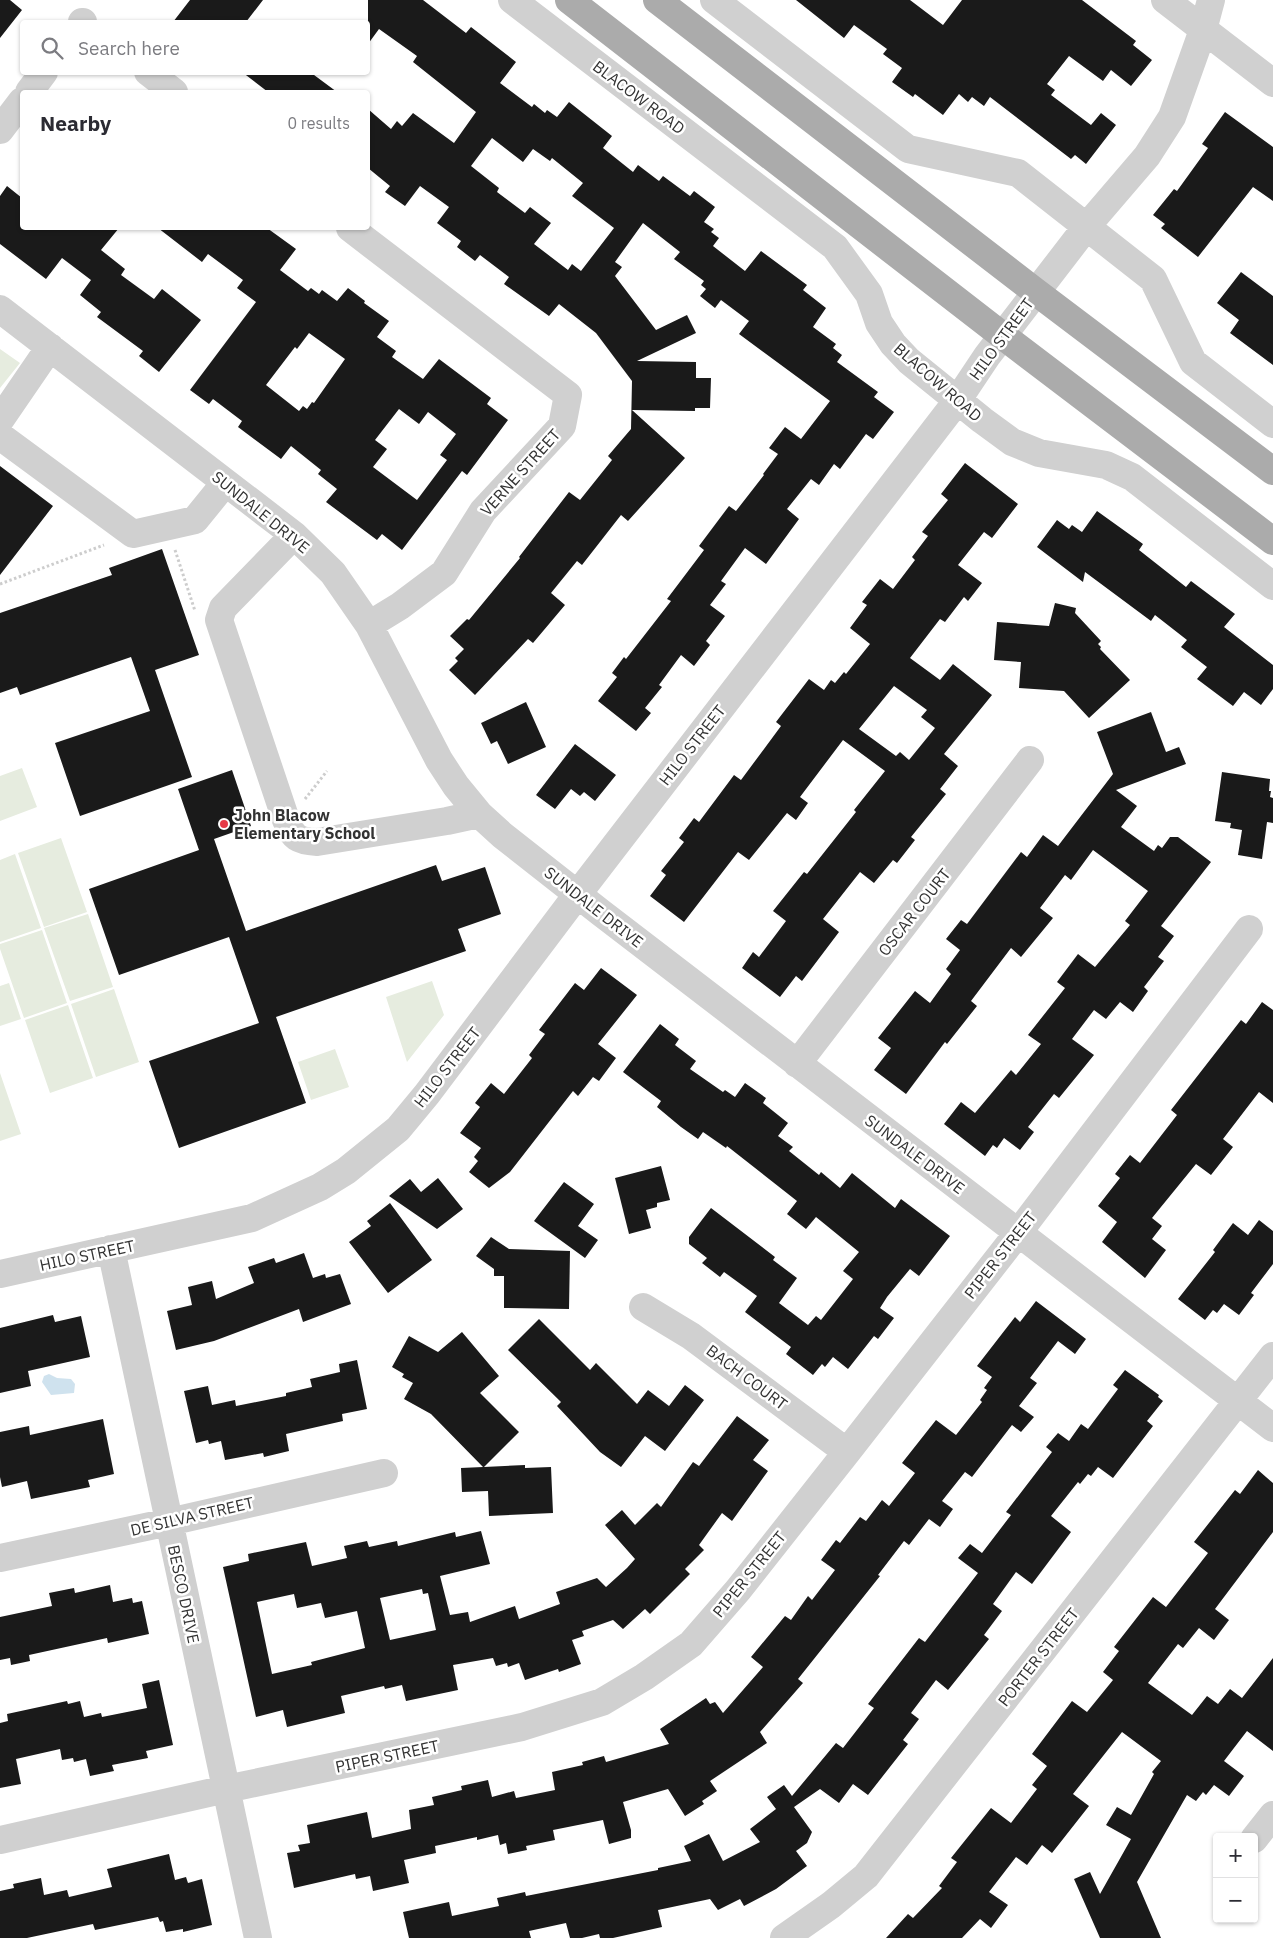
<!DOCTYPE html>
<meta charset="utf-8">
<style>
:root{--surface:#fff;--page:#f7f7f7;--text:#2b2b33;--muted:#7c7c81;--line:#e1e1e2}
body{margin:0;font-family:"IBM Plex Sans",sans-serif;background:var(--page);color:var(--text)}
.controls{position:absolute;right:15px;bottom:15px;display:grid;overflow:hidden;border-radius:5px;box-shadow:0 1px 4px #0004}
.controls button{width:45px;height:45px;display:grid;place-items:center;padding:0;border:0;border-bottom:1px solid var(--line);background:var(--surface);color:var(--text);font:25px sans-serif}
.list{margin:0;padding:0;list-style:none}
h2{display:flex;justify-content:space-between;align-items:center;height:65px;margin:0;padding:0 20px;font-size:21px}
h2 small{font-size:16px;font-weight:400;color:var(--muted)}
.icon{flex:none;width:28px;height:28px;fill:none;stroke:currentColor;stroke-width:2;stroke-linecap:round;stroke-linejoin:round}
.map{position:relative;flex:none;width:1273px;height:1938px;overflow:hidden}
.search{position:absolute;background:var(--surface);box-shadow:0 1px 4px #0004;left:20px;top:20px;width:350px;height:55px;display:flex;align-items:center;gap:12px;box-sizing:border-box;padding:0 18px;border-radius:5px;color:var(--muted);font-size:19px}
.panel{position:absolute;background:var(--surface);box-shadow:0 1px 4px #0004;left:20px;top:90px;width:350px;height:140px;border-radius:5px}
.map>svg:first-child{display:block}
.green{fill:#e6ecdf}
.water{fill:#cfe2ee}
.building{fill:#1a1a1a;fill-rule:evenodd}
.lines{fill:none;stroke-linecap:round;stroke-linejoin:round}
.path{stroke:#cdcdcd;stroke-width:3;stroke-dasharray:2.5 2.5;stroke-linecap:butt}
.minor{stroke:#d0d0d0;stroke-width:28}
.major{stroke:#ababab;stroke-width:28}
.poi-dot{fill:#e63946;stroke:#fff;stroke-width:2}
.labels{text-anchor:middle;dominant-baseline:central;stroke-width:5;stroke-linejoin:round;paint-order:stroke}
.street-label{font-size:16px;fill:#333;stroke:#fff}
.poi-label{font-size:16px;font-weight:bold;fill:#333;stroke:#fff;text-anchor:start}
</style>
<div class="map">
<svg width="1273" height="1938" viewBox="0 0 1273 1938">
<rect width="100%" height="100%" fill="#fff"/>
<path class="green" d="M0 349 20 363 0 388Z
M22 768 37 807 0 821V776Z
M61 838 87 912 44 927 18 853Z
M15 854 41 928 0 942V860Z
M88 914 113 987 70 1001 44 928Z
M42 930 67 1003 24 1018 0 949V944Z
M432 981 444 1015 407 1062 386 997Z
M9 983 21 1019 0 1026V986Z
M114 989 139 1062 96 1077 71 1004Z
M68 1005 93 1078 50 1093 25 1020Z
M335 1049 349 1087 311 1100 298 1062Z
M0 1073 21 1134 0 1141Z"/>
<path class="water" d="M49 1374 57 1378 71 1379 75 1384 74 1393 51 1395 42 1382 44 1376Z"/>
<path class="building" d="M0 0H10L22 10 0 38Z
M190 0H263L246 22H173Z
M368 0H423L466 33 471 27 516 62 500 83 532 107 534 104 545 113 547 110 557 117 569 102 612 136 603 148 633 172 638 165 659 181 663 176 690 196 694 191 715 207 704 222 714 229 711 232 719 238 713 246 745 271 761 251 807 285 803 290 826 308 813 327 836 344 833 348 842 355 837 362 878 392 874 397 894 412 873 439 866 434 840 469 834 464 819 485 811 479 787 509 799 519 766 564 745 548 721 581 726 584 710 605 725 616 706 641 710 645 694 666 681 655 659 685 662 687 645 708 651 713 636 731 598 701 617 677 612 673 624 657 626 659 671 601 667 599 704 550 699 546 729 506 736 511 764 475 763 474 778 454 769 448 785 427 801 439 830 401 739 334 749 321 721 300 715 308 700 296 706 289 701 285 704 281 674 259 680 252 643 223 615 262 622 267 615 276 656 330 687 315 696 333 637 361 696 362V378H711L710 408H695V411L632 410 685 458 628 521 621 515 582 565 577 561 551 593 565 605 533 643 528 639 475 695 449 670 458 661 455 658 464 649 450 636 467 619 469 620 520 558 519 557 569 492 580 500 612 460 608 456 631 429 632 381 596 333 559 304 549 316 504 284 509 277 480 255 475 261 457 247 461 241 437 223 449 207 420 186 405 206 385 192 390 186 368 168V109L391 129 397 121 402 126 413 113 454 143 476 112 413 62 417 56 379 29 368 44ZM492 138 523 162 533 149 550 161 552 158 583 183 572 196 614 228 581 271 572 264 568 270 534 244 551 223 530 207 525 213 497 192 499 188 471 166Z
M796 0H910L943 25 962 0H1082L1136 41 1133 45 1152 60 1131 86 1111 70 1103 81 1069 56 1047 84 1055 90 1051 95 1091 125 1101 113 1116 125 1086 164 1075 155 1071 159 990 97 984 106 972 97 968 102 959 94 943 115 915 94 913 97 892 82 902 68 883 54 887 49 854 25 844 38Z
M242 72H310L337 92H268Z
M1225 112 1273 147V201L1253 187 1198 257 1161 228 1165 224 1153 215 1174 189 1177 191 1208 148 1202 144Z
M7 186 22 198V228H119L101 250 125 269 121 275 154 299 162 289 201 320 159 372 139 356 143 351 97 317 101 312 80 295 91 280 62 258 46 279 0 244V196Z
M158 228H267L296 249 280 270 308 291 311 288 319 294 322 290 337 301 348 288 365 301 364 303 389 321 377 337 396 351 392 357 423 379 439 359 491 398 487 404 508 420 467 475 462 471 402 550 382 534 377 540 326 502 337 489 318 474 321 470 291 446 281 459 238 427 242 421 213 399 209 404 190 390 256 302 237 288 243 280 208 254 202 262ZM309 333 345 359 314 403 312 402 307 409 303 406 299 411 266 385 295 347 297 349ZM399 409 419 424 428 412 456 434 440 455 447 460 417 500 373 467 387 449 375 440Z
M1241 272 1273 296V365L1230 333 1239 320 1217 303Z
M965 463 1018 504 992 538 984 532 958 565 982 583 968 601 964 597 945 622 940 619 910 658 940 680 953 664 992 695 944 754 958 766 940 789 946 794 911 837 915 840 897 863 893 860 874 883 860 872 823 919 839 932 802 981 796 976 780 997 742 968 753 952 759 957 786 921 773 911 804 872 807 874 856 812 854 810 885 771 843 740 800 797 808 803 796 820 787 813 749 860 738 852 684 922 650 896 666 875 661 871 684 842 679 838 694 818 699 822 734 775 741 780 781 726 776 722 809 679 824 690 831 680 835 683 844 672 846 674 870 644 850 628 867 605 862 602 880 579 893 589 915 560 912 557 928 536 922 532 948 500 941 494ZM894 686 927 710 921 717 935 728 909 760 900 752 896 756 859 729Z
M0 466 53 506 0 575Z
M1097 511 1143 544 1139 550 1186 587 1191 581 1235 614 1224 627 1273 665V689L1261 705 1244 692 1233 706 1197 679 1207 667 1181 647 1187 640 1155 615 1151 621 1085 572 1083 582 1037 547 1057 520 1069 529 1072 525 1082 532Z
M162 549 199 655 155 670 192 777 80 816 55 743 150 711 131 657 20 695 17 687 0 693V613L112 575 109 568Z
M1055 603 1076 608 1075 613 1101 641 1098 644 1101 647 1100 649 1130 680 1089 718 1064 691 1019 688 1021 662 994 660 997 622 1049 626Z
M526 702 546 747 508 764 497 741 491 744 481 723Z
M1151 712 1166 752 1179 747 1186 764 1116 790 1137 806 1121 827 1154 851 1158 845 1162 848 1170 837H1178L1211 862 1161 926 1174 936 1158 957 1164 961 1144 987 1148 991 1133 1012 1120 1002 1106 1019 1094 1010 1072 1039 1094 1055 1059 1098 1054 1094 1028 1127 1034 1132 1020 1150 1004 1138 997 1148 993 1145 985 1156 944 1124 961 1102 975 1113 1011 1070 1016 1075 1041 1044 1028 1035 1065 988 1057 982 1078 954 1095 967 1130 925 1125 921 1148 891 1093 850 1071 880 1065 875 1040 908 1053 918 1021 957 1011 948 971 1001 977 1006 947 1044 945 1042 906 1094 874 1070 891 1048 878 1038 915 991 930 1003 951 974 946 969 960 950 946 939 961 920 967 924 1021 852 1027 857 1043 835 1058 846 1113 774 1097 732Z
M575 744 616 775 595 801 584 792 580 796 571 789 555 809 536 795Z
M232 770 251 826 214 839 246 931 436 865 442 881 485 867 501 914 458 929 466 951 276 1017 306 1103 179 1148 149 1061 259 1023 229 937 119 975 89 889 199 850 178 789Z
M1222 772 1270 779 1269 791H1271L1270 797 1273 798V823L1267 822 1262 859 1238 855 1242 830 1230 828 1231 823 1215 821Z
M601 968 637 995 598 1044 616 1058 599 1081 593 1077 578 1096 573 1091 510 1172 489 1188 469 1172 478 1161 474 1157 481 1148 460 1133 480 1107 475 1103 491 1083 504 1094 532 1058 529 1055 545 1034 539 1030 575 983 584 990Z
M1262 1002 1273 1010V1103L1259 1092 1223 1139 1233 1147 1211 1175 1196 1164 1152 1218 1162 1226 1152 1239 1166 1250 1145 1278 1102 1242 1117 1222 1098 1206 1120 1178 1115 1174 1130 1155 1140 1163 1177 1115 1171 1110 1241 1020 1246 1024Z
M660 1024 679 1039 675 1045 696 1061 690 1069 723 1092 725 1090 735 1097 745 1083 766 1098 763 1103 788 1123 778 1136 793 1147 789 1151 819 1175 821 1172 840 1188 852 1173 895 1208 901 1199 950 1236 919 1276 910 1269 887 1297 880 1308 894 1318 878 1339 874 1336 848 1369 833 1357 825 1367 822 1364 813 1375 786 1354 791 1347 745 1312 757 1296 724 1272 720 1277 702 1263 707 1258 689 1244V1237L711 1208 775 1257 773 1260 797 1278 779 1303 808 1325 816 1316 821 1320 853 1279 843 1271 859 1252 816 1217 806 1229 787 1214 797 1201 727 1146 726 1148 703 1132 698 1139 681 1127 657 1107 661 1101 623 1072Z
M661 1166 670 1200 657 1203V1207L646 1210 651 1228 629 1234 615 1178Z
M438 1178 463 1209 437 1229 389 1196 410 1179 421 1192Z
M564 1182 594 1204 578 1226 598 1240 585 1258 534 1221Z
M390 1203 432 1260 388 1293 349 1242 371 1226 367 1221Z
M1259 1220 1273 1231V1264L1251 1293 1254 1295 1239 1315 1224 1304 1217 1313 1213 1310 1205 1320 1178 1299 1215 1252 1213 1250 1233 1223 1248 1235Z
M491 1237 509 1249 570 1251 569 1309 504 1308V1276H494V1269L476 1256Z
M304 1253 313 1278 325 1274 326 1278 340 1274 351 1304 303 1322 299 1309 214 1341 176 1350 167 1311 192 1305 188 1287 212 1281 216 1299 254 1283 248 1267 274 1258 276 1263Z
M1036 1301 1086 1339 1075 1354 1058 1341 1030 1378 1037 1383 1019 1406 1034 1417 1021 1432 1012 1425 972 1477 965 1472 942 1501 953 1509 940 1527 929 1519 909 1545 904 1541 878 1575 880 1576 798 1679 803 1683 760 1732 767 1743 710 1781 717 1791 702 1801 704 1804 685 1816 668 1789 623 1802 631 1830V1838L609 1844 603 1820 553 1830 555 1840 526 1846 527 1850 508 1854 506 1843 500 1845 498 1835 477 1840V1837L435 1846 436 1853 404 1860 409 1883 373 1891 370 1876 356 1879 355 1874 294 1888 287 1853 300 1851 298 1845 310 1843 307 1825 367 1812 372 1838 411 1829 409 1810 434 1805 432 1797 462 1790 461 1786 488 1780 492 1797 514 1791 516 1798 555 1790 552 1772 583 1765 582 1762 604 1756 606 1762 669 1744 660 1729 706 1698 710 1704 715 1702 723 1713 763 1667 751 1657 785 1616 791 1620 808 1596 812 1600 835 1570 821 1560 836 1540 840 1543 860 1517 866 1521 882 1500 889 1506 915 1473 902 1463 936 1420 956 1435 982 1402 980 1400 987 1390 984 1388 992 1377 977 1366 1015 1317 1020 1322Z
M53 1315 55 1322 81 1316 90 1357 28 1371 31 1386 0 1393V1328Z
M539 1319 590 1370 596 1363 637 1404 648 1390 669 1406 685 1385 704 1400 665 1451 645 1436 621 1467 600 1452 557 1406 561 1402 508 1350Z
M462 1332 499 1376 480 1393 519 1432 484 1467 525 1465V1468L551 1467 553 1513 489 1516 488 1491 462 1492 461 1468 483 1467 431 1414 404 1399 413 1383 402 1377 404 1374 392 1367 409 1336 438 1352Z
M357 1360 367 1409 342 1414 343 1421 286 1434 289 1451 264 1457 263 1453 225 1460 221 1441 209 1444 208 1440 196 1443 184 1391 208 1386 212 1405 235 1400 236 1406 286 1396V1393L312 1387 310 1379 340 1372 339 1364Z
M1125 1370 1159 1395 1158 1397 1163 1401 1147 1421 1153 1426 1113 1478 1098 1467 1091 1476 1088 1474 1080 1484 1078 1482 1051 1516 1071 1532 1032 1584 1016 1572 993 1604 1002 1611 984 1635 989 1639 948 1690 936 1680 911 1713 919 1719 903 1740 908 1744 868 1795 853 1784 839 1803 820 1789 794 1807 812 1832 807 1843 796 1851 807 1866 776 1889 744 1906 740 1899 718 1910 710 1899 658 1910 662 1927 613 1938H600L599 1934 582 1938H570L566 1923 529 1931 531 1938H409L403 1912 449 1902 452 1916 499 1906 497 1898 525 1892 526 1896 658 1870V1868L691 1861 684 1846 709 1834 723 1861 760 1842 750 1829 776 1809 767 1797 784 1785 792 1796 836 1743 843 1748 874 1708 868 1704 919 1638 925 1642 978 1573 958 1558 970 1544 982 1553 1011 1515 1006 1512 1052 1452 1046 1447 1058 1433 1069 1441 1081 1424 1088 1429 1118 1389 1113 1385Z
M737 1416 769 1440 753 1460 768 1471 732 1521 722 1513 699 1545 704 1550 685 1569 690 1574 650 1614 645 1609 623 1629 613 1620 582 1631 584 1636 572 1640 581 1664 559 1672 558 1669 525 1680 519 1663 508 1667 507 1663 496 1666 493 1658 453 1665 458 1690 406 1701 402 1685 385 1689 384 1686 341 1696 345 1713 287 1727 283 1710 256 1717 223 1567 249 1561 248 1554 306 1542 312 1566 347 1558 344 1546 367 1541 369 1547 397 1541 398 1546 455 1532 456 1537 481 1531 490 1564 440 1576 450 1615 468 1612 470 1622 515 1606 519 1619 560 1604 556 1592 597 1578 606 1587 627 1568 635 1559 605 1525 622 1510 635 1525 657 1503 661 1507 693 1462 699 1466ZM422 1589 423 1594 428 1593 436 1630 390 1640 380 1598ZM294 1594 297 1608 321 1603 325 1618 357 1611 365 1648 311 1662 312 1665 272 1674 257 1602Z
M103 1419 114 1474 88 1480 90 1487 31 1499 27 1481 2 1487 0 1477V1432L29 1426 30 1435Z
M1258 1470 1273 1483V1532L1215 1609 1229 1620 1214 1640 1199 1628 1183 1648 1178 1644 1148 1683 1192 1715 1207 1696 1218 1704 1230 1689 1242 1698 1273 1658V1751L1247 1731 1224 1761 1244 1776 1229 1796 1214 1785 1206 1795 1203 1792 1196 1801 1187 1795 1137 1882 1161 1938H1100L1074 1879 1090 1872 1100 1894 1131 1839 1106 1825 1117 1807 1131 1815 1154 1774 1152 1772 1161 1761 1122 1732 1073 1794 1089 1806 1052 1853 1042 1845 1027 1865 1016 1857 989 1892 1008 1905 991 1928 980 1919 962 1938H886L908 1914 913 1918 942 1888 939 1886 957 1862 951 1858 991 1808 1011 1823 1037 1789 1032 1785 1047 1766 1032 1754 1072 1701 1087 1712 1113 1680 1103 1672 1119 1651 1114 1647 1153 1597 1166 1607 1208 1553 1194 1542 1235 1490 1240 1494Z
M110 1585 113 1602 132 1598 133 1603 142 1601 149 1634 108 1643 107 1638 29 1655 30 1661 11 1665 10 1658 0 1660V1617L52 1606 49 1593 74 1588 75 1593Z
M159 1680 173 1745 146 1751 148 1758 112 1765 114 1771 90 1776 86 1759 74 1762 73 1758 62 1760 60 1749 16 1759 21 1784 0 1788V1723L8 1721 7 1714 67 1701 68 1704 80 1701 84 1717 101 1713 102 1717 147 1708 142 1684Z
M169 1854 175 1880 186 1877 188 1883 202 1879 212 1925 183 1932V1929L166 1932 163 1921 160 1922 158 1917 95 1930 93 1924 27 1938H0V1891L14 1888 13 1884 41 1878 44 1895 67 1890 69 1897 112 1887 107 1869Z"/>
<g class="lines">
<path class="path" d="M175 550 195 611
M0 584 104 545
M305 799 327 771"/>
<path class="minor" d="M512 0 835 247 869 294 879 323 893 344 909 361 982 420 1012 442 1039 453 1106 465 1132 477 1273 586
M714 0 908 149 1018 173 1153 279 1193 362 1273 424
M1165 0 1273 83
M82 22H83
M148 72 174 92
M29 92 44 72
M0 130 22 101
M350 228 568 395 562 426 483 511 444 573 400 606 369 625
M0 309 294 535 333 573 369 625 439 760 456 786 479 814 502 835 600 912 1273 1428
M0 420 50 347
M0 436 133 534 195 520 225 483
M294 535 223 608 219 620 286 820C293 838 298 841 317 842L447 821 479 814
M797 1064 1030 760
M111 1249 258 1938
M0 1274 252 1218 320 1187 346 1171 398 1129 427 1094 577 895 957 401 987 356 1087 226 1147 156 1172 117 1203 30 1211 0
M643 1307 691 1336 847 1452
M0 1558 169 1522 384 1473
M1254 1839 1273 1815
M0 1840 226 1789 522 1727 602 1702 644 1677 691 1644 738 1590 847 1452 1018 1233 1249 929
M784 1938 831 1905 866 1876 1273 1356"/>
<path class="major" d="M569 0 1003 336 1273 541
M657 0 1036 292 1273 471"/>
</g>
<circle class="poi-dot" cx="224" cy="824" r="5"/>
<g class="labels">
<g class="street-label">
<text transform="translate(639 97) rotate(37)">BLACOW ROAD</text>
<text transform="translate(1001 339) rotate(-54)">HILO STREET</text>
<text transform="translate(938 382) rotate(41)">BLACOW ROAD</text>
<text transform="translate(520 472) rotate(-48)">VERNE STREET</text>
<text transform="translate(261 512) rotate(39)">SUNDALE DRIVE</text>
<text transform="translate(692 745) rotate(-52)">HILO STREET</text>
<text transform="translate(594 907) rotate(38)">SUNDALE DRIVE</text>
<text transform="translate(914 912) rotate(-52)">OSCAR COURT</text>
<text transform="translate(447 1067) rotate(-52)">HILO STREET</text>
<text transform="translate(915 1154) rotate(37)">SUNDALE DRIVE</text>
<text transform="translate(87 1255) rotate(-12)">HILO STREET</text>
<text transform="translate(1000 1255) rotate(-52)">PIPER STREET</text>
<text transform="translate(747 1377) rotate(37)">BACH COURT</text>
<text transform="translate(192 1516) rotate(-13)">DE SILVA STREET</text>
<text transform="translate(749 1574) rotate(-51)">PIPER STREET</text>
<text transform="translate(184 1594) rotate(78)">BESCO DRIVE</text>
<text transform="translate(1038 1657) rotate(-52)">PORTER STREET</text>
<text transform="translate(387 1756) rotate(-12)">PIPER STREET</text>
</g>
<g class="poi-label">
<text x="234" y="815">John Blacow<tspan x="234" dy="18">Elementary School</tspan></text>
</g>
</g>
</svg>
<div class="controls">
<button>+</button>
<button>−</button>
</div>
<div class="search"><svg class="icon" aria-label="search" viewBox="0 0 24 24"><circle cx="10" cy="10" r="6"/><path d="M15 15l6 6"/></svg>Search here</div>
<section class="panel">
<h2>Nearby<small>0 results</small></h2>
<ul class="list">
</ul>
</section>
</div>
